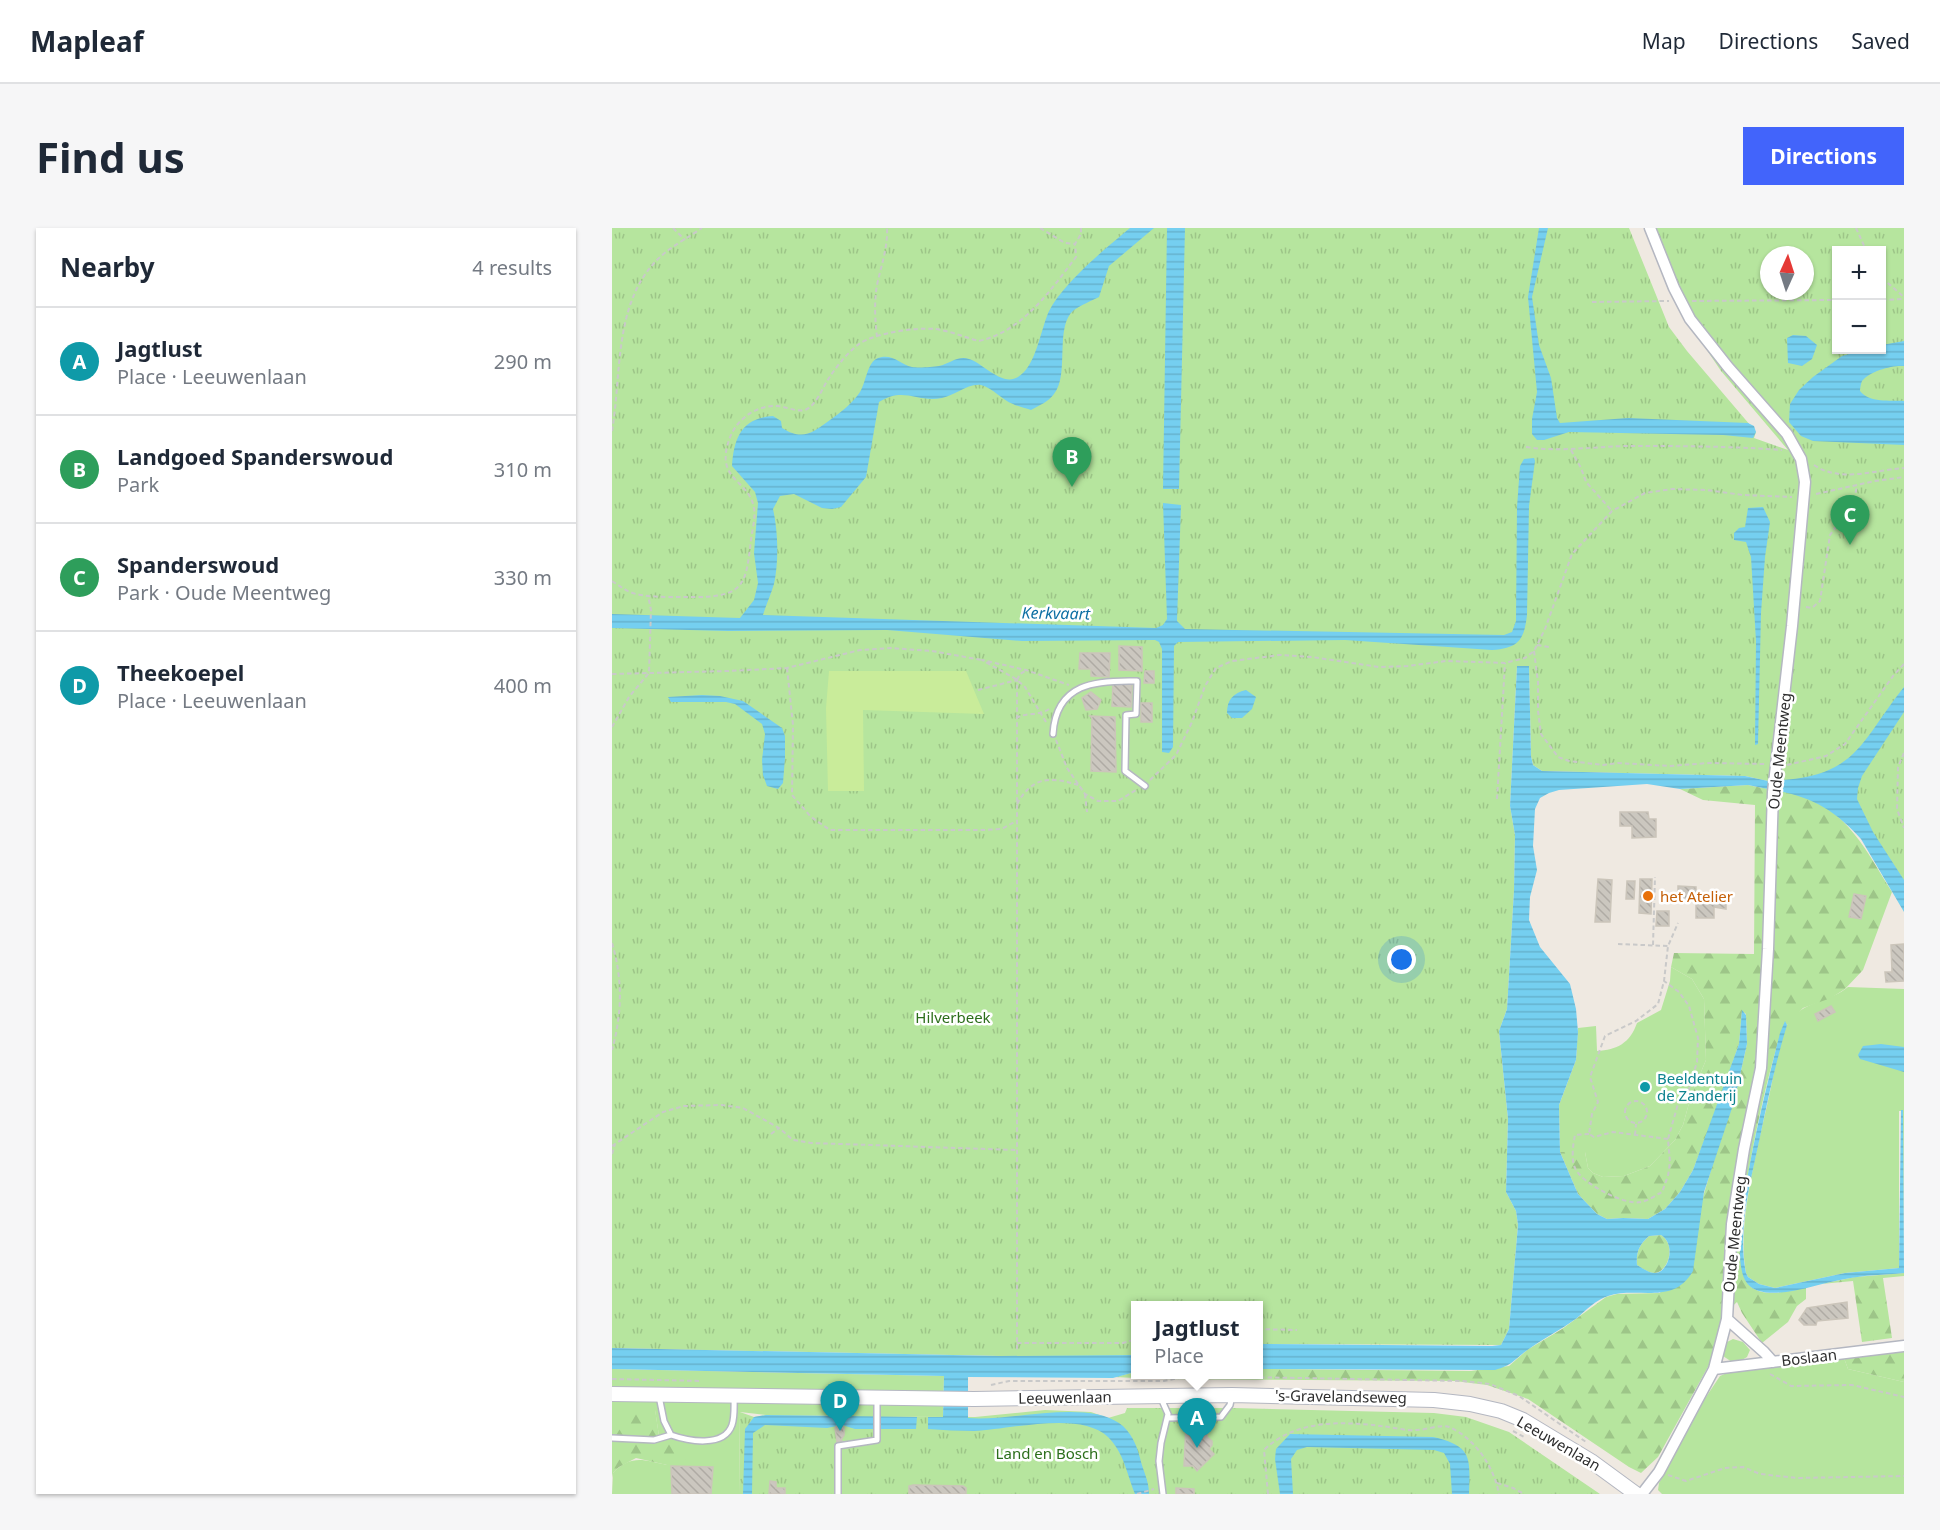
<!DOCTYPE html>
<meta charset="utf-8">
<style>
:root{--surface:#fff;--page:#f6f6f7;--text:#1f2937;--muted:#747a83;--line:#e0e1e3;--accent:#4264fb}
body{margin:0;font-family:"Noto Sans",sans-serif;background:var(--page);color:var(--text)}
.controls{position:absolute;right:18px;top:18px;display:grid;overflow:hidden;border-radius:0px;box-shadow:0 2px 4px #0004}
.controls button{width:54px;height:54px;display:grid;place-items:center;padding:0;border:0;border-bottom:2px solid var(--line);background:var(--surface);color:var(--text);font:30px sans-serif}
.compass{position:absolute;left:1148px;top:18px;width:54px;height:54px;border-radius:50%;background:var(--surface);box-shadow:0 2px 4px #0004;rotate:3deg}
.you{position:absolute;left:790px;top:732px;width:21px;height:21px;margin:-15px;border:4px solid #fff;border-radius:50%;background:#1a73e8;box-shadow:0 0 0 9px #1a73e833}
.badge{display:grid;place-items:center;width:39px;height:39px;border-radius:50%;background:var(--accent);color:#fff;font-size:20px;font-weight:700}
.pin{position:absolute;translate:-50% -50px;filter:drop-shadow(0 2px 3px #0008)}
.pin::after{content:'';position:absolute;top:32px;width:21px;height:18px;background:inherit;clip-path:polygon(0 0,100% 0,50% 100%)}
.popup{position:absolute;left:519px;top:1073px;width:132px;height:78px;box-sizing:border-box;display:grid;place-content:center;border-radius:0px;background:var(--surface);filter:drop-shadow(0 2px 4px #0005);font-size:20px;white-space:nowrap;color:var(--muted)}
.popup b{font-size:22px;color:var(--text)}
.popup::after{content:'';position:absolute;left:50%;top:100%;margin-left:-12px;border:12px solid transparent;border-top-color:var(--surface)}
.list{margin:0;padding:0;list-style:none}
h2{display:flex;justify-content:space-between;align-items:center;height:78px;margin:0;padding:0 24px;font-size:26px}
h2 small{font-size:20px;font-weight:400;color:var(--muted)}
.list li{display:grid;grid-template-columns:39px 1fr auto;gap:18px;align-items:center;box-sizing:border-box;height:108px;padding:0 24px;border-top:2px solid var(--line)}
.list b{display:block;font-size:22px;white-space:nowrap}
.list p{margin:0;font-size:20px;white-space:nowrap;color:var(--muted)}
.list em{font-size:20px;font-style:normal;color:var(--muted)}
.map{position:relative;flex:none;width:1292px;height:1266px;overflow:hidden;border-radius:0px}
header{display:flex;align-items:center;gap:36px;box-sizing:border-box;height:84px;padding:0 30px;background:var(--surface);border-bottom:2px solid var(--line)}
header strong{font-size:28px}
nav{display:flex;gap:33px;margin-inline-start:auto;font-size:21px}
.intro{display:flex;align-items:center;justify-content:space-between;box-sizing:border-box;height:144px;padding:0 36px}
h1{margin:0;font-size:42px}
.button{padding:15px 27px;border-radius:0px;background:var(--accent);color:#fff;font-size:21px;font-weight:700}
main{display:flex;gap:36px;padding:0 36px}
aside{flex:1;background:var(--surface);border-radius:0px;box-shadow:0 2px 4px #0004}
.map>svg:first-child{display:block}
.grass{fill:#b6e59e}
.forest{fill:url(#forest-firs)}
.park{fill:url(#park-tufts);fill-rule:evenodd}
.pitch{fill:#c9ec9a}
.water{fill:url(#water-rules);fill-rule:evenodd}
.building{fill:url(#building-back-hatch);stroke:#cbc5ba;stroke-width:1.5}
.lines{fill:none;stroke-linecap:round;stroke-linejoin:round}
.service-casing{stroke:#b4b7c1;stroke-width:8}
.minor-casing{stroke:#b4b7c1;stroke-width:13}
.tertiary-casing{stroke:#b4b7c1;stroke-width:16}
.path{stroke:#c9c9c9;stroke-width:2;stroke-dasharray:4.5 3;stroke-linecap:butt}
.service{stroke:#fff;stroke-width:5}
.minor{stroke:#fff;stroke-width:10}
.tertiary{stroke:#fff;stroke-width:14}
.food-dot{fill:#e8710a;stroke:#fff;stroke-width:2}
.culture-dot{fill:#0f9aa8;stroke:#fff;stroke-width:2}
.labels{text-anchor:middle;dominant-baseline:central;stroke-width:5;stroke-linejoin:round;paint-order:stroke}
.street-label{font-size:15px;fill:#2e2e2e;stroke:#fff}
.food-label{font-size:15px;fill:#c56008;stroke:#fff;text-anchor:start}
.park-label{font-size:15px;fill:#2c6e1b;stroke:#fff}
.culture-label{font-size:15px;fill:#0d838f;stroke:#fff;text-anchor:start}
.water-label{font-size:16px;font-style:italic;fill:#0d6fa3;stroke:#fff}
</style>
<header>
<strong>Mapleaf</strong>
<nav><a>Map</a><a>Directions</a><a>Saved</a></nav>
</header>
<div class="intro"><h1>Find us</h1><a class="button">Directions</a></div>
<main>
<aside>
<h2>Nearby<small>4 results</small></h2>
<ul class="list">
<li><span class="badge" style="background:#0f9aa8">A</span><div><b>Jagtlust</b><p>Place · Leeuwenlaan</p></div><em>290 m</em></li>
<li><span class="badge" style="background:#2e9e5b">B</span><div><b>Landgoed Spanderswoud</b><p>Park</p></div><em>310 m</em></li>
<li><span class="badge" style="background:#2e9e5b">C</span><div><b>Spanderswoud</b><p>Park · Oude Meentweg</p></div><em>330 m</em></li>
<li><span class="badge" style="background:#0f9aa8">D</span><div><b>Theekoepel</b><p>Place · Leeuwenlaan</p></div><em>400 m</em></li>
</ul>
</aside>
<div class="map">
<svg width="1292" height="1266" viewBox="0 0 1292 1266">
<defs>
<pattern id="forest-firs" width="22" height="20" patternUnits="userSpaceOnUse" patternTransform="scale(1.5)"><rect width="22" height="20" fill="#b6e59e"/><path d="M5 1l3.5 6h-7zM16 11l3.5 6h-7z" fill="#9dc588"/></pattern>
<pattern id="park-tufts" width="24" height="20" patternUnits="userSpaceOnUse" patternTransform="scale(1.5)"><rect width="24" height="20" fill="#b6e59e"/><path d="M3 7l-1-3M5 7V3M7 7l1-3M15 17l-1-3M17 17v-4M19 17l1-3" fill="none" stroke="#9dc588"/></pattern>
<pattern id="water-rules" width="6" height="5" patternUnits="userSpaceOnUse" patternTransform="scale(1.5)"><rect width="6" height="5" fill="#75cff0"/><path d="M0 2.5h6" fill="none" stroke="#66b2ce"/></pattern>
<pattern id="building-back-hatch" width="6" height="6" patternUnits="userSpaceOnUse" patternTransform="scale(1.5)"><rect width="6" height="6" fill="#cbc7bf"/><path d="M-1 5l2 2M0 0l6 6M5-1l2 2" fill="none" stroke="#afaba4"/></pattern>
</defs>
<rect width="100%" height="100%" fill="#efe9e1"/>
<path class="grass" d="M1059 739 1080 751 1092 771 1094 832 1079 868 1071 897 1063 912 1038 938 1012 948 991 949 981 945 976 940 973 924H948L947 877 964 832 966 800 984 798 985 823C1005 822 1018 815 1025 795L1049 782 1058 753Z
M1236 759 1292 761V1031L1291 883H1287V1040L1233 1045 1163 1060 1147 1056 1136 1049 1134 1045C1124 994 1148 912 1159 859 1163 841 1166 813 1175 797 1188 773 1217 775 1236 759Z
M1121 1111 1131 1114 1138 1122 1135 1129 1123 1136 1111 1128 1115 1114Z
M1232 1130 1236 1141 1292 1154V1266H1050L1046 1262 1047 1255 1092 1172 1108 1148 1117 1144Z
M0 1141 332 1148 331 1189 154 1187 128 1184 127 1266H0L1 1245C19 1226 32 1232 55 1237L47 1208 43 1182 0 1181Z"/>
<path class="forest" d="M1136 557C1152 561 1170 562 1186 566 1235 581 1255 624 1280 664L1251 742 1233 761 1219 770 1191 780 1175 797 1173 794C1158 830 1110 1032 1137 1057 1151 1071 1177 1063 1194 1059V1071L1185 1078 1176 1094 1150 1115 1130 1085 1125 1074 1111 1087 1097 1137 1046 1229 1029 1245 1017 1239 916 1171 875 1157 843 1153 542 1151 503 1149 523 1144 524 1146H646L647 1141 859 1143 897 1138 915 1122 950 1101 994 1069 1005 1066 1048 1065 1088 979 1113 895 1122 874 1135 816 1134 786 1130 783 1127 816 1102 887 1081 942 1068 964 1053 981 1036 991 1011 990 995 991 985 986 966 966 948 924H973L976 940 981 945 991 949 1012 948 1038 938 1063 912 1071 897 1079 868 1094 832 1092 771 1080 751 1059 739 1062 725 1142 726 1143 577 1091 572 1068 561Z
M1049 1007C1065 1017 1056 1045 1042 1045 1037 1045 1029 1040 1025 1037 1024 1024 1027 1017 1037 1008Z
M1292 1045V1048L1271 1050 1280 1110 1250 1114 1241 1053 1209 1056 1243 1049Z
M1292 1124V1154L1236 1141 1232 1130Z
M0 1181H43L47 1208 67 1215 74 1231 55 1237 24 1230 7 1239 1 1245 0 1250Z"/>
<path class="park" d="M0 0H1017L1057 99 1075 123 1144 204 1142 210 1176 222 1109 143 1066 79 1055 57 1032 0H1292V673L1238 590 1194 566 1166 563 1168 552 1156 553 1133 548 930 543 921 537 919 528 917 438H905L898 578 903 607 902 662 895 781 887 803 896 891 894 964 904 983 906 997 897 1101 889 1117 647 1116 646 1078H524L522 1128H388L0 1120ZM1224 22H1270V122H1224ZM1157 27H1193V63H1157Z
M515 1180H622L822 1185 854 1189 897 1204 988 1266H127L128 1184 142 1189 154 1187 363 1189 433 1182 479 1184 496 1190 513 1185Z"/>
<path class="pitch" d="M217 443H354L372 486 251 482 252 563H216L214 480Z"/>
<path class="water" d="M518 0H542L497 38 487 69C479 73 469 77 462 82 442 98 458 147 442 166 436 174 428 177 419 182 413 180 407 179 401 176 390 172 381 160 369 157 356 155 342 168 330 170 305 175 292 158 267 174L254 249 229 279 220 281 210 280 182 266 168 268 161 281C166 303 167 333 162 356 159 366 154 377 151 387L544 400 551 397 555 391 551 275 569 277 565 393 573 401 892 407 900 404 904 393 905 279 908 238 912 231 922 230 923 233 917 278 915 387C912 413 906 420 880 422L733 412 566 414 562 418 561 519 557 525 550 524V421L547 414 543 412 410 413 275 402 116 403 0 400V386L128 390 142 372 146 355 142 325 146 275 143 264 120 238C122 209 130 190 161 188L169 193 170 200C191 213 200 205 218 192 229 184 240 176 248 164 254 155 255 134 266 130 280 125 288 136 300 139 307 140 320 139 327 138 337 136 346 127 357 131 371 135 390 159 406 149 423 139 428 106 435 88 446 59 494 20 518 0Z
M555 0H573L567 261H551Z
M927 0H936L920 69 927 117 939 150 945 190 948 195 1016 190 1136 195 1142 198 1144 204 1141 210 1111 207 957 204 932 212H925L920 206V191L925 164 916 69Z
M1181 107 1194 108 1205 117 1200 131 1190 138 1176 135 1175 110Z
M1292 113V138C1280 137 1258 143 1250 153 1249 155 1248 161 1248 163 1257 175 1278 172 1292 173V217L1201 213 1189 208 1177 194 1178 176 1187 162 1201 149 1230 128 1252 122H1270V117Z
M1151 279 1158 294 1153 329 1149 385 1146 516 1143 517 1144 413 1139 329 1134 314 1122 312V305L1127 300 1133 299 1136 280Z
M905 438H917L919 528 921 537 930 543 1133 548 1156 553V561L1136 557 1068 561 1035 556 947 562 937 565 928 570 923 581 921 618 925 642 918 669 917 692 928 719 958 756 964 781 966 804 964 832 947 877 948 924 966 966 985 986 995 991 1011 990 1036 991 1053 981 1068 964 1081 942 1127 816 1130 782 1134 787 1135 816 1122 874 1092 964 1081 1043C1061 1078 1026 1058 996 1068 984 1072 974 1082 965 1090 949 1102 930 1111 914 1123 901 1133 900 1137 883 1142L647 1141V1116L880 1118 889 1117 897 1101 906 997 904 983 894 964 896 891 887 803 895 781 902 662 903 607 898 578ZM1049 1007C1065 1017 1056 1045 1043 1045 1037 1045 1030 1040 1025 1037 1024 1024 1027 1017 1037 1008Z
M1292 459V484L1250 548 1246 560 1245 571 1261 604 1292 652V684L1249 611C1226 585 1201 569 1166 563L1168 552C1246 548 1250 511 1292 459Z
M634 462 644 469 640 481 630 490H620L615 485C615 472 621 465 634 462Z
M90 467 108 468 131 473 170 500 173 508V530L171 555 166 561 155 558 151 547 150 532 153 506 150 496 123 476 114 474H59L56 469Z
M1173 793 1175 797C1164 833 1156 871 1148 909 1139 952 1125 1001 1134 1045L1136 1049 1147 1056 1163 1060 1233 1045 1287 1040 1289 882H1291L1292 1045C1272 1047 1252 1047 1233 1051 1208 1055 1171 1070 1147 1063 1141 1061 1136 1058 1133 1052 1113 1015 1157 850 1168 805Z
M1269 816 1292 819V844L1248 831 1246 827 1251 818Z
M0 1120 388 1128 523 1127V1144L501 1150 356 1149V1190C397 1194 472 1171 507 1195 519 1203 525 1218 528 1230 531 1243 537 1252 537 1266H523C515 1246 512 1225 496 1209 468 1182 397 1202 362 1203 347 1203 331 1202 316 1201V1189H331L332 1148 0 1141Z
M154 1187 305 1189 304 1201H243L230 1197 215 1200 153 1197 141 1205 140 1266H131L133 1201 142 1189Z
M678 1206 821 1209C861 1218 858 1230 857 1266H840L838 1236 832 1225 822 1222 695 1219 685 1222 679 1231 681 1266H668L663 1231 664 1221Z"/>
<path class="building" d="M507 418 530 419V443L507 442Z
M468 425H498L497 449 479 448V441H467Z
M533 443H542V455H532Z
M501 455H520L519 479 500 478Z
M479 464 489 472 485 481 474 482 470 470Z
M529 475H540V494H529Z
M478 488 503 489 504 544 479 543 480 490Z
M1008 584H1036L1037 591H1044V609L1020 610V598H1008Z
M986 651 1000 652 998 694H983Z
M1028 651H1040L1039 686 1027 685Z
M1015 653H1023L1022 671H1014Z
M1066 658 1084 659V672H1066Z
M1242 666 1254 668 1249 691 1237 689Z
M1084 672H1106L1105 675 1114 676V681L1102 679V690H1084Z
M1045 683H1057V698H1044Z
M1292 716V753L1274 754 1273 744H1280L1279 717Z
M1219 778 1223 784 1206 793 1203 786Z
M1235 1074 1236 1090 1205 1093 1204 1097H1192L1187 1092 1195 1080Z
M225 1198H231L232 1200V1207L229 1212 231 1214H225L223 1200Z
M574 1198 595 1199V1209L600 1213V1217L597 1221 602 1226 585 1243 581 1238H572Z
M59 1238 101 1239 99 1266H60Z
M158 1253 164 1254V1260H173V1266H157Z
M301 1257 351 1258 354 1260V1266H297V1258Z
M564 1260 582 1261V1266H564Z"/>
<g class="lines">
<defs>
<path id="service" d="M441 506C444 455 484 452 525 453L524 486 514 487 513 543 533 558
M548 1168 556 1186 549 1215 547 1233 551 1266
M555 1190 609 1189 618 1177 620 1167
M59 1207C76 1213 112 1220 120 1197 123 1188 122 1177 122 1168
M0 1210 42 1212 59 1207 52 1193 47 1168
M226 1266V1218L265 1212V1172"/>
<path id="minor" d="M1115 1091 1152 1124 1161 1134
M1102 1141 1292 1118
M1030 1266 1047 1244 1102 1141 1115 1091 1120 996 1132 921 1149 840 1156 721 1161 564 1180 398 1193 254 1189 231 1175 206 1116 139 1078 91 1062 60 1038 0"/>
<path id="tertiary" d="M0 1166 362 1171 620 1167 822 1172 858 1176 889 1183 911 1192 979 1233 1024 1266"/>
</defs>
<use href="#service" class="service-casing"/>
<use href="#minor" class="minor-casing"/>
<use href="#tertiary" class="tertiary-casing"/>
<path class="path" d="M61 0 73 12
M428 0 453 15 463 16
M1244 0 1254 22
M1270 50 1292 69
M1270 72 1292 71
M1080 73 1224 72
M980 74 1057 73
M265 109C263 92 262 74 265 57 269 38 276 19 275 0
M0 203C10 145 1 73 48 29 60 18 77 9 90 0
M914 219C947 224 979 219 1012 218 1064 218 1118 218 1170 222
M959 222 969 240 974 254 1000 283
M1202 237C1228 255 1263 242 1292 240
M1204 266 1263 253 1292 249
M0 353C8 358 15 364 24 366 41 370 70 369 88 369 134 368 134 353 139 312 140 303 144 289 142 280 137 251 103 253 117 212 124 191 144 177 166 178 175 179 184 184 193 182 205 177 210 160 217 150 225 138 236 124 247 116 263 105 304 99 323 101 338 103 352 109 367 113 411 103 438 63 464 29L463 16 469 6V0
M1194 379 1200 380 1208 373 1218 307 1223 300 1239 286 1245 258
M925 417 937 419
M922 423 926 454V483L929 506 946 529 957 533 991 537 1006 535 1058 538 1097 535 1154 536
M175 440 181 497 180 567 199 589 218 602H371L390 601 404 593
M0 446 115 443 175 440 248 422 278 420 320 423 370 432
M405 452 408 446 413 443
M366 462 405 452V1122
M404 490C415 484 427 488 437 481
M434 494 413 459 404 451 370 432 414 442 457 457
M0 499 17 469 37 445 39 382 36 367
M444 512 455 540 473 566 486 573H506L524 562
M1292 525 1286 539 1285 581 1292 600
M1175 537 1214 528 1233 516 1281 448 1292 436
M538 552 564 527 580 494 593 458 604 440 620 433 668 427 700 429 767 439 796 438 834 433 893 435 913 430 922 423 933 401 960 326 1000 283 1033 265 1060 261 1094 262 1131 267 1180 269
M473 566 475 584
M885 571 893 435
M405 576C420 549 437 548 466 557
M0 715C11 752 10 786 0 822
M1006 716 1056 718
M1041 717 1043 649
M1013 884a11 11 0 1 1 22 0a11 11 0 1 1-22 0Z
M159 906 167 900
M977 906 963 907C961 916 959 932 963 940 969 955 1013 978 1029 974 1036 973 1044 967 1050 964L1056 948 1058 934 1056 911 1066 876 1077 861 1085 834 1086 810 1077 778 1067 764 1052 753
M1023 907 1024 896
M1056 911 1001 904 982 909 977 906 980 886 986 874 978 849 993 808 1024 793 1046 776 1052 753 1056 718 1066 695
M0 918 51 884 72 878 110 877 131 880 167 900 181 912 199 915 405 922
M0 926 3 916
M646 1101 685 1102
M405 1115H511L524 1111
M1158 1146 1179 1158 1240 1157 1292 1169
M0 1151 89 1153
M379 1157 397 1153H552L577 1148 851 1153 878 1156 907 1168 974 1214
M901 1203 912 1209
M1056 1247 1074 1253 1113 1240 1131 1239 1148 1246 1185 1250 1292 1248
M885 1255 901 1260 912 1266
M525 1266 542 1261
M656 1266 652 1222C683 1192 728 1193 769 1198 780 1199 793 1203 805 1202 814 1202 828 1196 837 1199 863 1210 882 1239 887 1266"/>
<use href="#service" class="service"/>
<use href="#minor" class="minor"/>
<use href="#tertiary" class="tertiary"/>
</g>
<circle class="food-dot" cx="1036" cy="668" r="6"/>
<circle class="culture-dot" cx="1033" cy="859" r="6"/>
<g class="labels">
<g class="street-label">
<text transform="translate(1167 523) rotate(-84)">Oude Meentweg</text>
<text transform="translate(1122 1006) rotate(-84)">Oude Meentweg</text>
<text transform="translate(1197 1129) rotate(-7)">Boslaan</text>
<text transform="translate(729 1168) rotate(1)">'s-Gravelandseweg</text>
<text transform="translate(453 1169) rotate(-1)">Leeuwenlaan</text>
<text transform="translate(947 1215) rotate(30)">Leeuwenlaan</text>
</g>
<g class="food-label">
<text x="1048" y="668">het Atelier</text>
</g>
<g class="park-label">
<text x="341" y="789">Hilverbeek</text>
<text x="435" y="1225">Land en Bosch</text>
</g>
<g class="culture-label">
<text x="1045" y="850">Beeldentuin<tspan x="1045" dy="17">de Zanderij</tspan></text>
</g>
<g class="water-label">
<text transform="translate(444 385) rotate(1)">Kerkvaart</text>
</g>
</g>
</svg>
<div class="controls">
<button>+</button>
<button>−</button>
</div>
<svg class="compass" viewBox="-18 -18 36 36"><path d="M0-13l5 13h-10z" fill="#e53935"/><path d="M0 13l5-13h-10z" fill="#747a83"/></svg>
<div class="you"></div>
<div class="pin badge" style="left:585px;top:1220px;background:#0f9aa8">A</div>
<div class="popup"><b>Jagtlust</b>Place</div>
<div class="pin badge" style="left:460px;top:259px;background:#2e9e5b">B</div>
<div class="pin badge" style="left:1238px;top:317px;background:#2e9e5b">C</div>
<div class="pin badge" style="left:228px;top:1203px;background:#0f9aa8">D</div>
</div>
</main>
